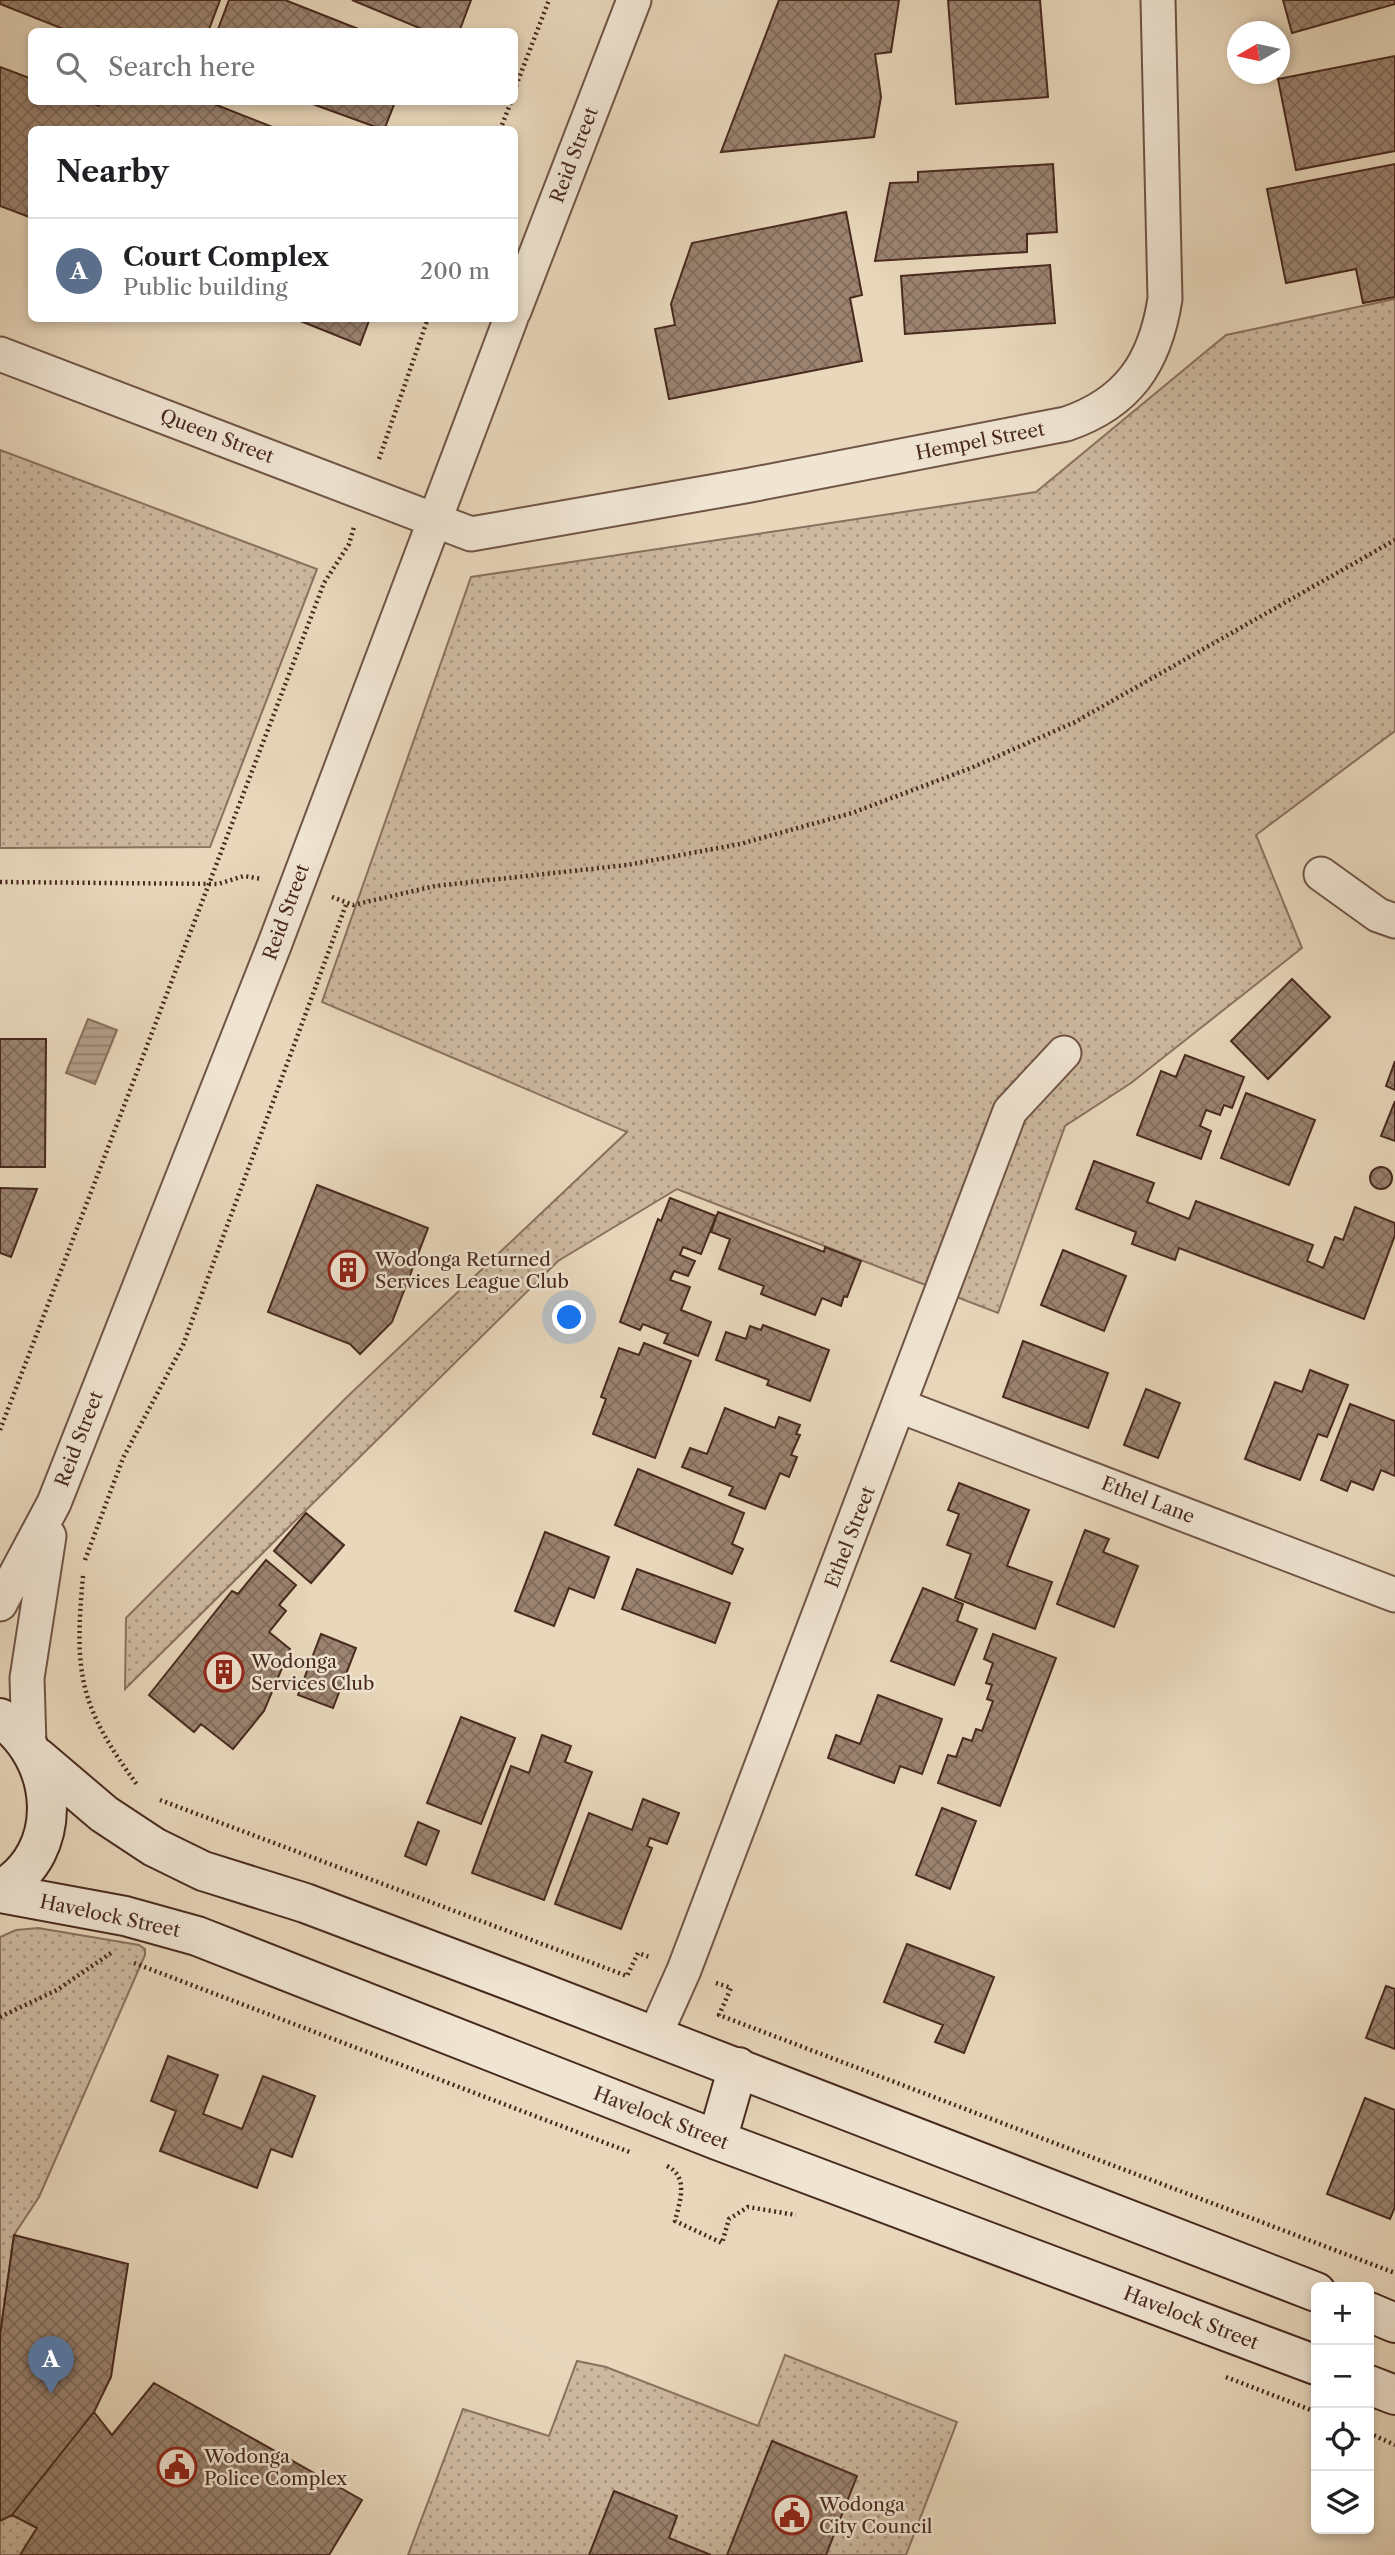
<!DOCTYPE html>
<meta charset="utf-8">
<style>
:root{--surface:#fff;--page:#f6f6f6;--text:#202124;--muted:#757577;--line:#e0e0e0;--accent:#111827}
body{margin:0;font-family:"Libre Caslon Text",serif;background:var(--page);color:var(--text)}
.controls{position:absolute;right:21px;bottom:21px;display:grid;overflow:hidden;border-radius:10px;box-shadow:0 4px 10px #0003}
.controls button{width:63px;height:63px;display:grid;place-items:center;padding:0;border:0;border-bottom:2px solid var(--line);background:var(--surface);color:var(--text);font:35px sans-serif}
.compass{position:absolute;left:1227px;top:21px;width:63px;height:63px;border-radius:50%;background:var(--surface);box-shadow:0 4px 10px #0003;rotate:261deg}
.you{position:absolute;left:570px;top:1318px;width:24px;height:24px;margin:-18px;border:5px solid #fff;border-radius:50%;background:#1a73e8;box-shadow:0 0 0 10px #1a73e833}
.badge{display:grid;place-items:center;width:46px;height:46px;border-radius:50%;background:var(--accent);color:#fff;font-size:23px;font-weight:700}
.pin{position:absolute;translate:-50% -58px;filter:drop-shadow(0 2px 4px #0008)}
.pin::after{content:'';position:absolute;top:37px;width:24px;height:21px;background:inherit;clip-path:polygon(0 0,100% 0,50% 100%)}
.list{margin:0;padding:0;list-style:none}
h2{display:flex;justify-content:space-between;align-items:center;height:91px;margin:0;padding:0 28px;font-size:30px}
h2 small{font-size:23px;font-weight:400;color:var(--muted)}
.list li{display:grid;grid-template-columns:46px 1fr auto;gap:21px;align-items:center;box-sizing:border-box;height:105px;padding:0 28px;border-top:2px solid var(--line)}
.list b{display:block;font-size:26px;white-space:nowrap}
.list p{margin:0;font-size:23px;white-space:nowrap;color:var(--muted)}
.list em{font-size:23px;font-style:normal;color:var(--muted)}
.icon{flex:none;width:38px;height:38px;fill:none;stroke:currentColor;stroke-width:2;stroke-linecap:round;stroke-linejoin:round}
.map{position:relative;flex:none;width:1395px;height:2555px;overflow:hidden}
.search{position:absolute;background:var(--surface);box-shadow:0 4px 10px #0003;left:28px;top:28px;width:490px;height:77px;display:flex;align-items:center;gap:18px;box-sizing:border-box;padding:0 24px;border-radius:10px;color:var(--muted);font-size:26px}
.panel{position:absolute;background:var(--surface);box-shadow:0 4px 10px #0003;left:28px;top:126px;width:490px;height:196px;border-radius:10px}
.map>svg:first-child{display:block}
.grass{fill:url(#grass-dots);stroke:#8a715f;stroke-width:2}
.water{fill:url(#water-rules);stroke:#886e5c;stroke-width:2}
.building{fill:url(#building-cross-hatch);stroke:#48291e;stroke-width:2}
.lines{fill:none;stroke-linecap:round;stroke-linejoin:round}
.street-casing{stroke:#705445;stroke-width:37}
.secondary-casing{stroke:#48291e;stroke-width:42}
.path{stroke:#48291e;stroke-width:4.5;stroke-dasharray:2 3.5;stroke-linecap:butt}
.street{stroke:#f0e5d3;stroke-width:33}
.secondary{stroke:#f0e5d3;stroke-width:38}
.labels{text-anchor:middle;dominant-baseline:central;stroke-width:5;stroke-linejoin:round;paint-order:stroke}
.street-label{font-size:19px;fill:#48291e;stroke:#f0e5d3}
.poi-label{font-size:19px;fill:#48291e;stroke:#f0e5d3;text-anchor:start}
</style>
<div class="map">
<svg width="1395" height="2555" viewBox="0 0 1395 2555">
<defs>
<pattern id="grass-dots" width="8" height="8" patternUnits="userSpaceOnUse" patternTransform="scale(1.75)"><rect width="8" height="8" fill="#cdb9a0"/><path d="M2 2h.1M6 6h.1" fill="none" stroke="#a89682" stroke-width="1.8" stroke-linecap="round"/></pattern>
<pattern id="water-rules" width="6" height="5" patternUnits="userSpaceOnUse" patternTransform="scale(1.75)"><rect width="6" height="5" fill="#b29c86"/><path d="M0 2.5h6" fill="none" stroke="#937f6d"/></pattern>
<pattern id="building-cross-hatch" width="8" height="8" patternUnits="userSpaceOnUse" patternTransform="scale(1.75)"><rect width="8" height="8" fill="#9b8370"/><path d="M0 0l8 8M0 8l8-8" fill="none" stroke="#806b5b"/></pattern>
</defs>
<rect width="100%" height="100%" fill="#e8d7bb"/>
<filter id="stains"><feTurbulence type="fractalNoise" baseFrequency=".00286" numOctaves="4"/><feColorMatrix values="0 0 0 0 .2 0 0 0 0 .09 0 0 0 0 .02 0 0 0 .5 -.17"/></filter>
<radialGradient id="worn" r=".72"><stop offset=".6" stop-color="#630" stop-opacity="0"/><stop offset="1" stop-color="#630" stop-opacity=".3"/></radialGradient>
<path class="grass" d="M1395 299V731L1256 835 1302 948 1131 1083 1065 1126 998 1313 677 1189 558 1261 125 1689 126 1618 348 1396 627 1132 322 1002 471 577 1036 492 1226 335Z
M0 450 317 569 210 847 0 848Z
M38 1928 139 1945 145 1949V1955L39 2197 14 2235 0 2335V1937L16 1930Z
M785 2355 957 2422 906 2555H408L463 2409 549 2436 577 2361 606 2367 758 2426Z
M12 2515 37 2528 20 2555H0V2521Z"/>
<path class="water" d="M88 1019 117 1030 95 1084 66 1073Z"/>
<path class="building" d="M0 0H220L208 32H71L0 4Z
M229 0H285L366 32H217Z
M352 0H471L459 32H429Z
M779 0H899L891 52 875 54 881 97 874 137 721 152Z
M948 0H1040L1048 97 956 104Z
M1283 0H1395V4L1292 33Z
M1395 56V151L1296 170 1278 79Z
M0 67 32 79V102H88L99 106 101 102H209L275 128 32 130V218L0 206Z
M307 102H395L384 130Z
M1053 164 1057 232 1027 234V252L875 261 890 183 918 182V172Z
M1395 164V297L1363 303 1356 269 1286 283 1267 189Z
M846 212 862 295 850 298 862 361 669 399 655 329 675 325 671 304 692 243Z
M1050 265 1055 323 905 334 901 276Z
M293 318H370L360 345Z
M1292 979 1330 1017 1268 1079 1231 1041Z
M0 1039H46L45 1167H0Z
M1185 1055 1244 1077 1232 1108 1224 1105 1220 1115 1206 1110 1200 1126 1211 1131 1201 1159 1137 1135 1161 1071 1176 1077Z
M1395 1061V1090L1386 1086Z
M1246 1093 1315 1120 1289 1185 1221 1158Z
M1395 1101V1141L1381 1136Z
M1094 1161 1154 1183 1147 1202 1189 1219 1196 1201 1313 1245 1307 1261 1323 1268 1335 1237 1343 1240 1355 1207 1395 1223V1235L1364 1319 1179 1248 1175 1260 1132 1244 1136 1232 1076 1209Z
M1370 1178a11 11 0 1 1 22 0a11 11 0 1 1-22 0Z
M317 1185 428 1228 392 1322 360 1354 350 1344 268 1312Z
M0 1188 37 1189 11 1257 0 1253Z
M670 1198 716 1216 701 1254 683 1247 680 1255 695 1261 688 1276 674 1271 670 1280 690 1287 681 1310 711 1322 698 1356 664 1343 668 1334 643 1324 640 1330 620 1322 658 1219 661 1221Z
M718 1212 824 1252 825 1247 861 1261 847 1297 844 1296 841 1306 822 1298 815 1315 761 1294 764 1286 719 1269 730 1239 711 1232Z
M1063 1250 1126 1276 1104 1331 1041 1305Z
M763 1325 829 1350 810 1401 767 1385 769 1380 716 1360 726 1332 746 1339 750 1326 761 1330Z
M1023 1341 1108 1373 1088 1428 1003 1397Z
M644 1343 691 1361 655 1458 593 1434 606 1399 601 1397 619 1348 639 1355Z
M1310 1370 1348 1385 1327 1437 1318 1434 1300 1480 1245 1459 1275 1382 1302 1392Z
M1146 1389 1180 1403 1158 1458 1124 1445Z
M1350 1404 1395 1421V1476L1381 1470 1373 1490 1351 1481 1347 1491 1321 1480Z
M725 1408 775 1428 779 1417 800 1425 796 1434 800 1435 791 1455 797 1457 789 1477 780 1473 765 1509 729 1495 733 1487 682 1467 690 1448 707 1454Z
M638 1469 744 1513 732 1544 743 1549 732 1574 615 1525Z
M959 1483 1029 1510 1007 1566 1052 1582 1035 1629 955 1598 971 1554 947 1545 959 1514 948 1510Z
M306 1513 344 1545 311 1583 274 1551Z
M1085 1530 1109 1539 1103 1552 1138 1566 1114 1627 1057 1604Z
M545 1532 609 1557 594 1598 569 1588 554 1626 515 1611Z
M266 1560 296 1585 279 1605 286 1611 269 1632 290 1649 264 1711 233 1749 201 1724 194 1732 149 1695 232 1591 238 1594Z
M637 1569 730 1603 715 1643 622 1609Z
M923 1588 963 1604 957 1621 977 1629 954 1685 891 1661Z
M321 1634 356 1648 333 1708 298 1695Z
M993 1634 1056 1658 1000 1806 938 1783 948 1755 956 1757 963 1738 972 1741 976 1729 982 1731 993 1701 987 1699 992 1685 986 1683 993 1663 984 1659Z
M878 1695 942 1719 922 1774 900 1766 894 1783 828 1758 836 1735 860 1744Z
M461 1717 515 1738 481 1824 427 1803Z
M542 1735 571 1746 565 1762 592 1772 544 1900 472 1873 511 1766 529 1773Z
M643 1799 679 1813 667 1844 650 1838 647 1846 652 1848 621 1929 555 1904 589 1813 632 1830Z
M942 1808 976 1821 950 1889 916 1875Z
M418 1822 439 1831 426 1865 405 1856Z
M907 1944 994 1977 964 2053 935 2042 943 2025 884 2002Z
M1386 1986 1395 1989V2049L1366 2038Z
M168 2056 218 2075 203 2114 242 2129 263 2076 315 2096 292 2157 271 2149 257 2188 160 2151 176 2111 151 2101Z
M1365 2098 1395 2110V2207L1390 2219 1327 2194Z
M14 2235 128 2264 111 2377 94 2412 12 2515 0 2521V2335Z
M154 2383 362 2500 329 2555H20L37 2528 12 2515 94 2412 112 2435Z
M772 2441 857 2476 826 2555H727Z
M614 2491 677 2516 669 2538 711 2555H589Z"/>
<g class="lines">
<defs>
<path id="street" d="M514 311 634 0
M0 354 471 534 745 486 1066 424C1128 403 1155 363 1165 299L1158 0
M1321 874 1378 915 1395 921
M900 1406 1395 1595
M0 1604 54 1503 274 946 511 318
M29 1745 27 1678 49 1536
M655 2035 684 1970 1010 1111 1064 1053"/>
<path id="secondary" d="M0 1718C58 1758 67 1852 0 1890
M37 1757 104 1814 154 1847 203 1871 305 1903 522 1985 1316 2292
M0 1893 125 1916 197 1936 717 2140 1316 2365
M717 2140 738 2067
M1369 2312 1395 2323
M1369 2385 1395 2395"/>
</defs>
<use href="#street" class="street-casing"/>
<use href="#secondary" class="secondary-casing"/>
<path class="path" d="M514 91 549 0
M500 130 511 102
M379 459 428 318
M0 882 218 884 244 876 262 879
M332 897 353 905 435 886 627 865 740 844 852 813 971 768 1075 722 1395 540
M0 1430 324 583 349 544 354 527
M85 1560 123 1458 183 1345 347 902
M83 1576C74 1674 79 1706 138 1786
M160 1800 627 1976 638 1953 649 1957
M134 1963 632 2153
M716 1983 731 1988 719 2015 1395 2273
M0 2017 57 1990 111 1953
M667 2166C689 2177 680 2201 675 2221L722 2243 729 2219 748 2207 796 2215
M1226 2377 1316 2412
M1369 2433 1395 2445"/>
<use href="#street" class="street"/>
<use href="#secondary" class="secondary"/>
</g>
<defs>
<symbol id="building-ring" viewBox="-11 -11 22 22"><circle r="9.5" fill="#f0e5d3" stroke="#8f2418" stroke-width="1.5"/><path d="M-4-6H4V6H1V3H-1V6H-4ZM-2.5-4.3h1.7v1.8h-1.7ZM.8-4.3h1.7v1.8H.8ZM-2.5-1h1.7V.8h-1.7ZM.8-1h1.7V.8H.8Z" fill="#8f2418"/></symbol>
<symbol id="civic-ring" viewBox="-11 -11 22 22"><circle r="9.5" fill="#f0e5d3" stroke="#8f2418" stroke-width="1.5"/><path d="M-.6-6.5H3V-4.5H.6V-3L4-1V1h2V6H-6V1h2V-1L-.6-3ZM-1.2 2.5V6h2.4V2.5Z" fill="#8f2418"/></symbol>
</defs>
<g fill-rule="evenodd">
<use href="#building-ring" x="326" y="1248" width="44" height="44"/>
<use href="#building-ring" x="202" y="1650" width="44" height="44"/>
<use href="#civic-ring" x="155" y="2445" width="44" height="44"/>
<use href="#civic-ring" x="770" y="2493" width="44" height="44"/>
</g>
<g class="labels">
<g class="street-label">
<text transform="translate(574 155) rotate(-69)">Reid Street</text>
<text transform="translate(217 436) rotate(21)">Queen Street</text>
<text transform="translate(980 441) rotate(-11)">Hempel Street</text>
<text transform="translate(286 912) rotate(-70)">Reid Street</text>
<text transform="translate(79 1439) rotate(-69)">Reid Street</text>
<text transform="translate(1148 1500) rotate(21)">Ethel Lane</text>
<text transform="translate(850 1537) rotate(-69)">Ethel Street</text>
<text transform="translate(110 1916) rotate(12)">Havelock Street</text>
<text transform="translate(661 2118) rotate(21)">Havelock Street</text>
<text transform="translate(1191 2318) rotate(21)">Havelock Street</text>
</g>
<g class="poi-label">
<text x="375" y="1259">Wodonga Returned<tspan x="375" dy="22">Services League Club</tspan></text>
<text x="251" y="1661">Wodonga<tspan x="251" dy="22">Services Club</tspan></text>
<text x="204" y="2456">Wodonga<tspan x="204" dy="22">Police Complex</tspan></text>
<text x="819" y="2504">Wodonga<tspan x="819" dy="22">City Council</tspan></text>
</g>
</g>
<rect width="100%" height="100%" filter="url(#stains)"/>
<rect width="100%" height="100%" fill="url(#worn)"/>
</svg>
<div class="controls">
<button>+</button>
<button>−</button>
<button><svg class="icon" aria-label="locate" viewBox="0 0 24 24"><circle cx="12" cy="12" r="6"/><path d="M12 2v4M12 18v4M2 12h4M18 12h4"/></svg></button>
<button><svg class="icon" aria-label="layers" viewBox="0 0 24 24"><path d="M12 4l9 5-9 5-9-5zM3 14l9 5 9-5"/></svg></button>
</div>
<svg class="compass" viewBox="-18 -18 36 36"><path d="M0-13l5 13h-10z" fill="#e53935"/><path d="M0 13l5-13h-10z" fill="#757577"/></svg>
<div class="you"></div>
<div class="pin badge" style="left:51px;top:2394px;background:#5c6f8a">A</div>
<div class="search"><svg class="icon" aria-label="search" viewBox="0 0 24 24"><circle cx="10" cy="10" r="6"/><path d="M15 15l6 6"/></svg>Search here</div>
<section class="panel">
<h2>Nearby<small></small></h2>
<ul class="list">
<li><span class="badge" style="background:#5c6f8a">A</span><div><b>Court Complex</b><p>Public building</p></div><em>200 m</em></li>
</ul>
</section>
</div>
